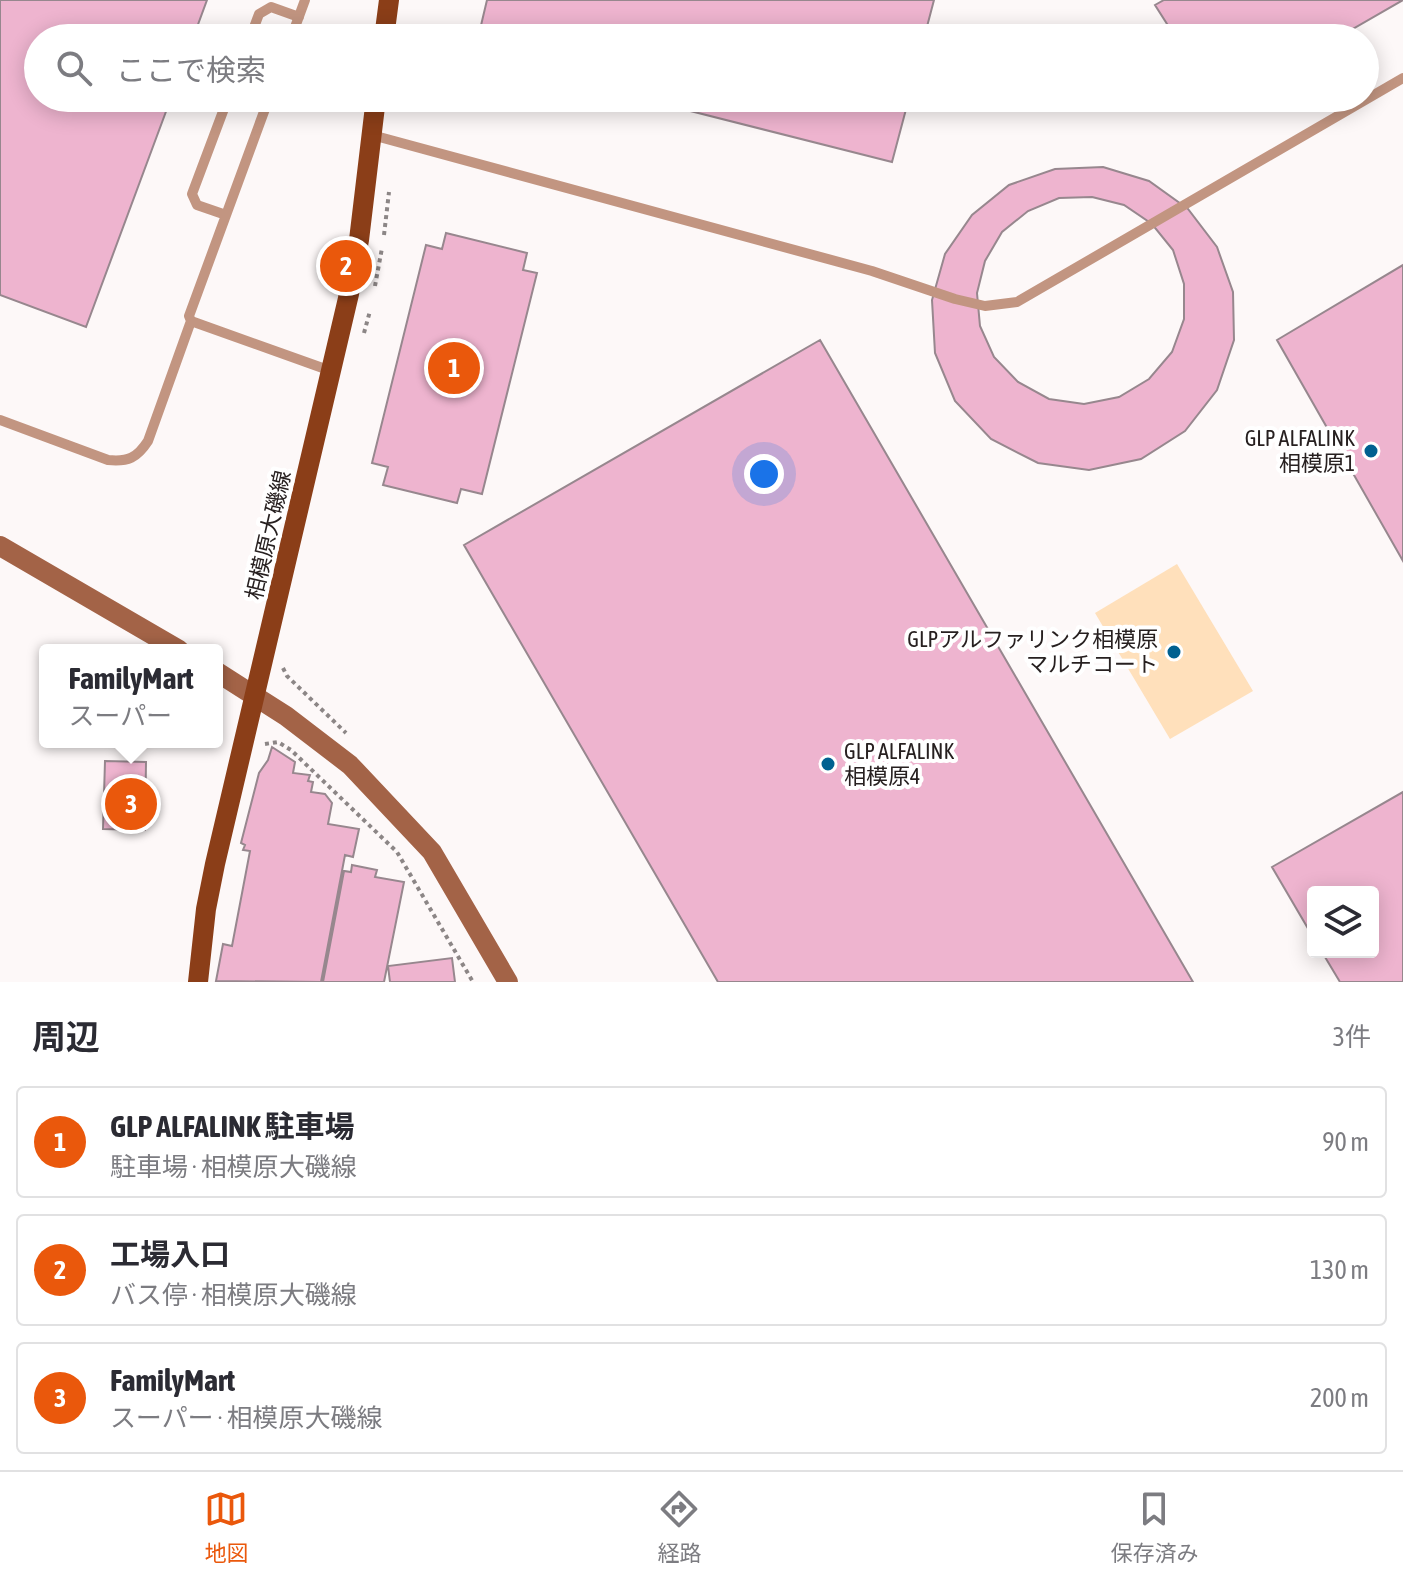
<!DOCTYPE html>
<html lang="ja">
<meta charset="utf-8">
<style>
:root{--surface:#fff;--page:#f7f7f7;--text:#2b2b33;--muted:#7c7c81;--line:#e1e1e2;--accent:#ea580c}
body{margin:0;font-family:"Asap Condensed","Noto Sans JP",sans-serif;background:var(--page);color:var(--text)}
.controls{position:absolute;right:24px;bottom:24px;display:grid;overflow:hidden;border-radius:8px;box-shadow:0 4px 20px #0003}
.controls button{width:72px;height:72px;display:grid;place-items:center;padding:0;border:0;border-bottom:2px solid var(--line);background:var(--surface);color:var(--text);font:40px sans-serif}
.you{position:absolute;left:764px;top:474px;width:28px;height:28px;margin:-20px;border:6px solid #fff;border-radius:50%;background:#1a73e8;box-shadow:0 0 0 12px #1a73e833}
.badge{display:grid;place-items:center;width:52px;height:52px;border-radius:50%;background:var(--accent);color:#fff;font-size:26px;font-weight:700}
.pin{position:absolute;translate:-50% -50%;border:4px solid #fff;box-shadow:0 2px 8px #0006}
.popup{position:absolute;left:39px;top:644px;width:184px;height:104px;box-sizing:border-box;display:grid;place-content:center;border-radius:8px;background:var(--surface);filter:drop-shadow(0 2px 6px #0005);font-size:26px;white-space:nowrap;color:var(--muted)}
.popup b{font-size:30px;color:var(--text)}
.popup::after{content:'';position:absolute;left:50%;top:100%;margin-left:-16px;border:16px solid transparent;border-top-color:var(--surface)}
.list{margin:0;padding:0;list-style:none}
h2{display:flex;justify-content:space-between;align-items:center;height:104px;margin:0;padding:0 32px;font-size:34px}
h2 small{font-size:26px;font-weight:400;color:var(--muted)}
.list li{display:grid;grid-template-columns:52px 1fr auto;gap:24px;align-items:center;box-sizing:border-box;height:112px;margin:0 16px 16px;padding:0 16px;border:2px solid var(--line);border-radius:8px}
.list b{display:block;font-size:30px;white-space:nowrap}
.list p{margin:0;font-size:26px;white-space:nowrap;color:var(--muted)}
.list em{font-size:26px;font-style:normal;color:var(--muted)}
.icon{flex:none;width:44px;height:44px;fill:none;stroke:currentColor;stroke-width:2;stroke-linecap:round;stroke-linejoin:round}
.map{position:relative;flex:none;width:1403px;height:982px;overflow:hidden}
.search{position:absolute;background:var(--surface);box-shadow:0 4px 20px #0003;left:24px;right:24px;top:24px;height:88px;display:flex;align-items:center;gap:20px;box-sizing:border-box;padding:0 28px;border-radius:44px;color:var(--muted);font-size:30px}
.sheet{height:488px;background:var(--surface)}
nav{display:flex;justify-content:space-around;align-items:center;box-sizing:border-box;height:112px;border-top:2px solid var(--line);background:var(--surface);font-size:22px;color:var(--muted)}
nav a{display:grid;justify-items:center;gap:4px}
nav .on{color:var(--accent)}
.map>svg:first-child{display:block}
.green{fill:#ffe0bb}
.building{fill:#eeb4cf;stroke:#97878e;stroke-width:2;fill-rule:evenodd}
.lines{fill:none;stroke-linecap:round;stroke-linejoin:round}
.path{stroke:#8c8686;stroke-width:4;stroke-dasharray:4 4;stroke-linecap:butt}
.lane{stroke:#c29581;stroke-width:10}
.secondary{stroke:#a36347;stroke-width:20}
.primary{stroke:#8b3e18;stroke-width:20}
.poi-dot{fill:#006090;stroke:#fff;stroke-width:3}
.labels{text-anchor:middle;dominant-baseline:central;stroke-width:8;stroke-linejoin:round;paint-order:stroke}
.poi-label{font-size:22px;fill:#272020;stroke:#fff;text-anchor:end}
.street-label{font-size:22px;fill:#272020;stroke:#fff}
</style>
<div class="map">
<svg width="1403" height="982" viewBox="0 0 1403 982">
<rect width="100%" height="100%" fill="#fdf8f8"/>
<path class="green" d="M1177 564 1253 691 1170 739 1095 613Z"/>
<path class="building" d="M0 0H207L193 38H38V98H171L86 327 0 295Z
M487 0H934L924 38H478Z
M1164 0H1403L1337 38H1176L1155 5Z
M639 98H909L892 162Z
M1213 98H1232L1218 106Z
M1103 167 1149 181 1188 209 1217 247 1233 292 1234 340 1217 390 1185 431 1141 459 1089 470 1038 463 991 439 955 401 935 353 932 300 945 254 972 215 1009 185 1055 169ZM1092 197 1124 205 1152 224 1173 250 1184 284V319L1172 352 1149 379 1119 397 1084 404 1049 399 1018 382 994 357 980 326 977 293 985 261 1002 232 1028 211 1059 198Z
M446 233 527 253 523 270 537 273 482 494 461 489 457 503 383 485 388 467 372 463 426 245 442 249Z
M1403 265V561L1277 340Z
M820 340 1193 982H718L464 545Z
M272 747 295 762 293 773 310 775 308 781 313 782 311 792 325 794 332 803 328 824 359 829 353 857 345 855 321 982 216 981 223 944 232 946 250 851 243 850 245 845 241 843 259 773 268 760Z
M105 761 146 762 145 830 103 829Z
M1403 792V982H1340L1322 952H1373V892H1313V937L1272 867Z
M352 865 377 870 375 877 404 882 384 982H323L344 871 351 872Z
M452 958 455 982H390L388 966Z"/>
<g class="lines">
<path class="path" d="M384 235 389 192
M375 286 382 248
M364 333 370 311
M283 668 287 676 346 733
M265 744 278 742 291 750 397 852 473 982"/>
<path class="lane" d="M250 38 259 14 271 7 299 17
M291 38 305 0
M269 98 189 316 191 321 331 371
M372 135 872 271 955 299 985 306 1017 302 1403 78
M226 215 197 205 192 194 228 98
M0 420 108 460C128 462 137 458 148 441L191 321"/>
<path class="secondary" d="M0 546 179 650
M217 672 286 716 350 765 432 852 508 982"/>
<path class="primary" d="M384 38 389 0
M198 982 206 909 215 864 349 294 359 240 376 98"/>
</g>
<g class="poi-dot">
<circle cx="1371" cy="451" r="8"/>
<circle cx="1174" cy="652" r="8"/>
<circle cx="828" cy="764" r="8"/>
</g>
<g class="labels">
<g class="poi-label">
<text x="1355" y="438">GLP ALFALINK<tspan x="1355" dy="25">相模原1</tspan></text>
<text x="1158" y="639">GLPアルファリンク相模原<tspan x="1158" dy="25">マルチコート</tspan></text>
<text x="844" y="751" text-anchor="start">GLP ALFALINK<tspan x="844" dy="25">相模原4</tspan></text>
</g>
<g class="street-label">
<text transform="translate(268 535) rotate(-77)">相模原大磯線</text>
</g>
</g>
</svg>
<div class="controls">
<button><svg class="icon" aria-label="layers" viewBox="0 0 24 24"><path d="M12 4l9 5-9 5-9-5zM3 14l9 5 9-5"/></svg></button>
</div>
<div class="you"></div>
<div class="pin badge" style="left:454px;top:368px">1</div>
<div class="pin badge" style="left:346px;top:266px">2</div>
<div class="pin badge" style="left:131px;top:804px">3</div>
<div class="popup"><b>FamilyMart</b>スーパー</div>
<div class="search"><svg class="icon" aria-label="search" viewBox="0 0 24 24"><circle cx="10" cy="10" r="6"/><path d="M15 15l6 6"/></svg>ここで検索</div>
</div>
<section class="sheet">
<h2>周辺<small>3件</small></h2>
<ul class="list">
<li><span class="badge">1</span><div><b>GLP ALFALINK 駐車場</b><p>駐車場 · 相模原大磯線</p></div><em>90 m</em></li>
<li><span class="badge">2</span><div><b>工場入口</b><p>バス停 · 相模原大磯線</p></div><em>130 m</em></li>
<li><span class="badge">3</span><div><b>FamilyMart</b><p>スーパー · 相模原大磯線</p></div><em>200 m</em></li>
</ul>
</section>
<nav>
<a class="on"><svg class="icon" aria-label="map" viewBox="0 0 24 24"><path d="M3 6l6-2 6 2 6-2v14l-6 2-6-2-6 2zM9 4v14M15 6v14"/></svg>地図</a>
<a><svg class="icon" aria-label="directions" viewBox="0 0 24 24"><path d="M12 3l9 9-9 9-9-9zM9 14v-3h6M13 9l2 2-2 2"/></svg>経路</a>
<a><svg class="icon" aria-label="saved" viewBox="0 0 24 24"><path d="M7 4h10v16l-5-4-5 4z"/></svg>保存済み</a>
</nav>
